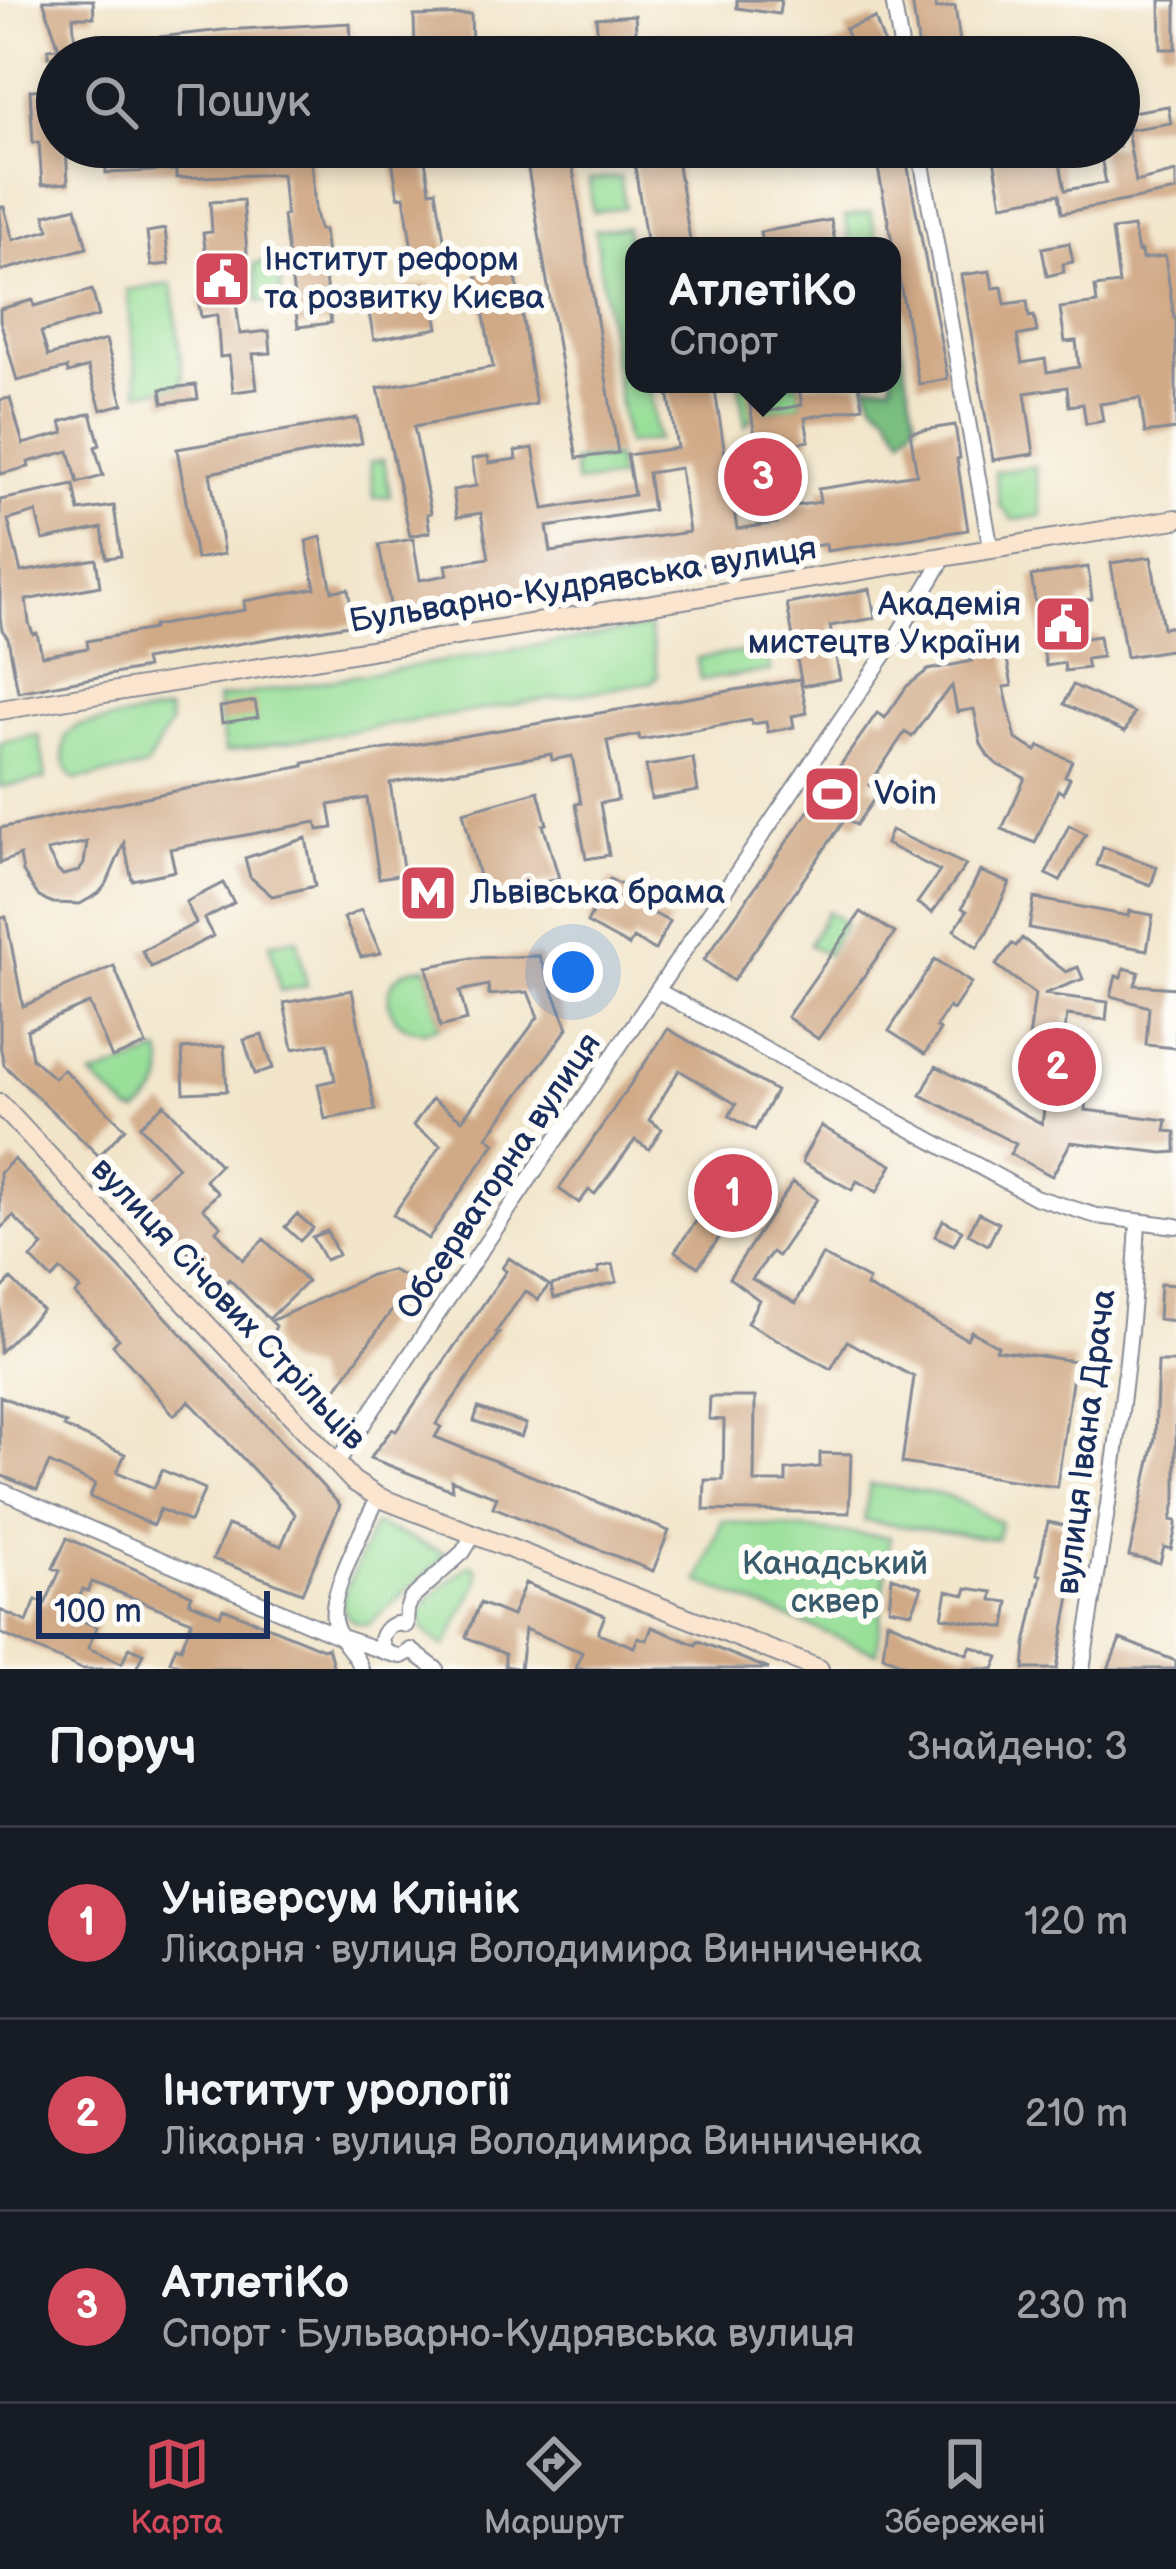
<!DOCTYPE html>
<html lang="uk">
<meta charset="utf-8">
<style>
:root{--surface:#171b24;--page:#242831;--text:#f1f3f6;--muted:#9ea1a6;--line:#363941;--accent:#d1495b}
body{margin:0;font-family:"Balsamiq Sans",sans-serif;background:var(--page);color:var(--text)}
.scale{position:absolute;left:36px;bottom:30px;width:234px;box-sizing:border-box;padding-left:12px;border:6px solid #1b2f5e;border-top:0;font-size:33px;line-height:42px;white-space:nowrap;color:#1b2f5e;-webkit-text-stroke:9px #fdfcf7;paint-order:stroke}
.you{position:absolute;left:573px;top:972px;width:42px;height:42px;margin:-30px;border:9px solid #fff;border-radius:50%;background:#1a73e8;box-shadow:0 0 0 18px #1a73e833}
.badge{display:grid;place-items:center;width:78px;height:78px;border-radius:50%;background:var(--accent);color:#fff;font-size:39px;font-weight:700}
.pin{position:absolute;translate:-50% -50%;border:6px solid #fff;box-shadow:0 3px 12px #0006}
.popup{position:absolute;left:625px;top:237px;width:276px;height:156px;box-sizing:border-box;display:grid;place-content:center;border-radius:24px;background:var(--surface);filter:drop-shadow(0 3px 9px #0005);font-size:39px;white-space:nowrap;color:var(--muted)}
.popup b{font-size:45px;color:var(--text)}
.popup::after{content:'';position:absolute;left:50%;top:100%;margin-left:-24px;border:24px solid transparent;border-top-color:var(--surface)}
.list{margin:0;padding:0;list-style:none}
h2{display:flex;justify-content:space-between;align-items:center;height:156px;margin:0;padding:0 48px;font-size:51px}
h2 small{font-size:39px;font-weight:400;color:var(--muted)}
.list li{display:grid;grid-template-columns:78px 1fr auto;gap:36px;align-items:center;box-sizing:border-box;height:192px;padding:0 48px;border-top:3px solid var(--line)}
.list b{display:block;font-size:45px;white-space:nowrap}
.list p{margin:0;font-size:39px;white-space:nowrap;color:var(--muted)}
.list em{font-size:39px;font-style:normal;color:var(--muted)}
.icon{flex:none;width:66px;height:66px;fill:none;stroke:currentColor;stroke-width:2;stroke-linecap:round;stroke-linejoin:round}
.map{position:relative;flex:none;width:1176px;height:1669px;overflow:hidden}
.search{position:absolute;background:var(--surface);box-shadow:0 6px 18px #0003;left:36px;right:36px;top:36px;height:132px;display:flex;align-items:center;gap:30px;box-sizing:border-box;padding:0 42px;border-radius:66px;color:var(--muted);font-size:45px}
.sheet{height:732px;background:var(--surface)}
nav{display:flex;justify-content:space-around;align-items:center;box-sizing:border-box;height:168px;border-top:3px solid var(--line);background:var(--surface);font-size:33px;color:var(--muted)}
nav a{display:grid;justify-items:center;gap:6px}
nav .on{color:var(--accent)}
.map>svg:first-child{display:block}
.green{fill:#98df98;stroke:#5a877b;stroke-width:3}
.forest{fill:#7abe80;stroke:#4a766f;stroke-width:3}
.building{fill:#d0a986;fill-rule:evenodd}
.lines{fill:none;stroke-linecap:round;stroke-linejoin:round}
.minor-casing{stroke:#868a94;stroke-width:18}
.secondary-casing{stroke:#868a94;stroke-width:22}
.minor{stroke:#fff;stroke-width:14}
.secondary{stroke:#fbe5cf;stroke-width:18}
.labels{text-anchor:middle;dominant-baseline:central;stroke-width:12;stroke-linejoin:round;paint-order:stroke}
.poi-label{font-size:33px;fill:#1b2f5e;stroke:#fdfcf7;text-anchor:start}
.street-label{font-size:33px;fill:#1b2f5e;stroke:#fdfcf7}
.park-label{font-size:33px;fill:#3a5b6c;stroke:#fdfcf7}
</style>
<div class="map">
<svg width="1176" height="1669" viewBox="0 0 1176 1669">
<rect width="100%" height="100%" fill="#fdfcf7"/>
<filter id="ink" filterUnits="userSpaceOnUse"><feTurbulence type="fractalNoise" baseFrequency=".00833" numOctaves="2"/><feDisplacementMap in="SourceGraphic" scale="24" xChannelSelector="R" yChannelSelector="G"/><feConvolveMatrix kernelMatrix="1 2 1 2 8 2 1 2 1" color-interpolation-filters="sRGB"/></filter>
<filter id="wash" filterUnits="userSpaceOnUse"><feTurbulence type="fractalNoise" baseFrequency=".004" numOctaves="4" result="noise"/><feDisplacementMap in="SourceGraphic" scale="48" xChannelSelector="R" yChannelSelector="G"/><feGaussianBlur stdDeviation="2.7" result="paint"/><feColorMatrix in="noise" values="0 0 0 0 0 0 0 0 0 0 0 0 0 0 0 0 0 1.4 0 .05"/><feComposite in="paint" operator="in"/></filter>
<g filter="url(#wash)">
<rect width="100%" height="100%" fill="#f2e5ca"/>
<path class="green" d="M620 177 625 207 593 212 589 180Z
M871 212 878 246H851L845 217Z
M626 227 634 281V384H649L657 440 626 444 595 230Z
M278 260 282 301 258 302 254 264Z
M172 284 184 386 139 392 127 290Z
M739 384H798L802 405 751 415V420L745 426Z
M616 457 619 479 576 483 573 461Z
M384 460 390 496 374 498 370 462Z
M1035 466 1042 516 1013 520 1000 505 995 472Z
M649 627 658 675 651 682 225 752 217 699Z
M767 649 770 671 700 680 697 658Z
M168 711 170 724 145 768 74 780C62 766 63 754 65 737L77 726Z
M39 735 46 779 0 787V742Z
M827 911 845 923 827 955 809 945Z
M297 938 307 986 280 991 270 944Z
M427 967 440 1027C434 1028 428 1031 421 1031 386 1029 376 983 408 970 414 968 421 968 427 967Z
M161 1052C168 1084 160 1092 138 1113L130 1111 92 1077Z
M870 1484 946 1495 1000 1522 997 1539 864 1521Z
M722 1521 890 1537 877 1653 699 1582Z
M374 1524 447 1554 369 1624C351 1625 343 1616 342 1599Z
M472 1565 477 1569 478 1582 445 1647C391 1616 439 1591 468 1566Z"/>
<path class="forest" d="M892 302 916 421 903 437 888 413 873 401 867 384H892Z"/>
<g id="blocks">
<path class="building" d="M43 0H93L94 17H73L75 46 223 30 350 23 352 57H48V49L59 48Z
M737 0H781L779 14 737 8Z
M912 0H935L936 9 955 6 962 57H920Z
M1160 0H1176V49H1161Z
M471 14 472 47 415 49 414 16Z
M635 15 637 46 599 49 596 18Z
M875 18 889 57H804L849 39 845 29Z
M57 89V147H66L68 183 42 185 39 142 33 143 30 90Z
M1168 106 1171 123 1127 130 1136 182 1176 172V191L1062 213 1059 194 1002 204 992 147H1057L1065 190 1106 183 1099 147H1119V114Z
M105 147H271L272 157 311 154 315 212 319 230H324L327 256H322L331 323 298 327 283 216 286 215 282 174 176 178V170L106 173Z
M390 147H423L430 191 436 190 447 257 414 263 404 196 398 197Z
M632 147H675L691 246H647Z
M874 147H904L948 379 919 384Z
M572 163 618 453 577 458 528 169Z
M243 200 247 253 230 254 240 334 269 331 271 353 253 354 257 389 233 392 229 356 220 357 217 315 201 317 198 299 212 297 203 233 212 232 210 202Z
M0 207H4L13 240 49 230 45 215 76 207 87 248 0 271Z
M831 220 835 242 828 243 829 246H762L760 232Z
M1133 227 1138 252 1141 251 1142 259 1165 256 1174 318H1176V429L1145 433 1140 398 1100 404 1103 421 1086 424 1083 404 1069 406 1067 387 1025 393 1034 454 993 460 961 275 990 271 993 288 1002 287 1005 304 1027 301 1029 317 1034 316 1037 332 1017 336 1022 363 1045 359 1047 372 1079 367 1076 341 1065 342 1060 308 1097 303 1095 287 1119 284 1112 230Z
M165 229 169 264 151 266 147 232Z
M1069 243 1073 262 1063 264 1064 272 1047 276 1042 248Z
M514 264 536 404 414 427 431 513 427 514 430 532 410 536 378 388 493 367 476 271Z
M430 284 438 328 374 340 366 297Z
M92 290 99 316 41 332 48 356 106 340 123 404 101 410 88 367 68 373 67 368 17 381 0 320V309L33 300 34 306Z
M667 384H714L737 529 777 523 775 509 820 502 818 489 917 474 910 432 955 425 960 458 957 459 968 530 827 551 826 544 392 615 379 545 413 539 420 580 448 575 446 565 489 558 481 513 457 517 453 490 476 486 472 459 488 456 489 463 517 459 515 451 533 448 544 509 634 495 627 455 677 448ZM680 468 689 532 551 552 547 527 653 510 648 473Z
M747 384H761L766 412 802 405 798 384H859L863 407 805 418 809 441 757 451Z
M196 385 198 399 163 403 161 389Z
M10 398 23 444 64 433 61 422 91 413 100 445 95 447 103 476 78 483 69 451 28 462 29 467 0 474V400Z
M357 418 362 443 210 473 224 554 196 559 177 449Z
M74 485 79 511 114 506 121 556 106 558 102 528 43 540 36 512 8 520 21 572 96 559 100 586 26 600 29 623 33 634 37 633 42 656 88 648 87 641 153 629V626L245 610 244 601 315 588 306 541 321 537 332 591 348 589 354 624 144 660 146 668 18 692 8 638 2 630 0 617V500Z
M1151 557 1163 628 1176 626V649L1126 657 1111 563Z
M1088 567 1092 599 1079 601 1085 638 1099 636 1102 657 1086 659 1088 668 1065 671 1064 663 1046 666 1031 576Z
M870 589 875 618 830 626 840 679 802 686 787 604Z
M996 652V656L1006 654 1012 686 1004 687 1016 739 1036 751 1039 746 1072 761 1065 776 1070 778 1063 793 1058 790 1035 843 1002 829 1025 778 998 765 988 756 981 744 974 709 957 712 952 686 935 705 912 737 905 732 869 785 879 792 856 825 846 818 733 981 704 960 877 713 885 718 907 686 928 670 972 661 971 657Z
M800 679 807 713 792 716 794 727 768 732 766 722 752 724 751 720 640 740 639 735 607 741 618 800 600 803 609 855 586 859 576 804 581 803 572 756 552 760 551 754 390 783 404 874 379 878 367 798 329 805 333 828 318 830 316 822 170 849 175 871 132 880 124 843 107 883 99 893 80 904 53 903 39 897 23 872 20 855 0 863V828L170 792 304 766V763ZM87 842 84 864 79 871 63 875 58 871 47 851Z
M1073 685 1134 713 1125 732 1064 704Z
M255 701 258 717 222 723 220 707Z
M693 758 698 791 651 799 646 766Z
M538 791 547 824 543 825 559 878 485 900 463 812Z
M1069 825 1086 834 1060 881 1046 874Z
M891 830 966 865 932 913 917 903 940 871 886 844Z
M306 838 315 886 272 896 250 877 245 858Z
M1103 847 1157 867 1151 885 1097 865Z
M980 871 1010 883 986 934 977 947 954 930 967 911 962 908Z
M610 879 650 900 645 909 670 922 655 950 633 938 629 946 587 923Z
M223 883 234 903 204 919 213 936 151 967 142 951 196 923 186 902Z
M1034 898 1128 916 1129 911 1153 915 1147 950 1029 928Z
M361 910 381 953 361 957 344 918Z
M861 912 895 933 818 1039 787 1017Z
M0 917H6L23 1006 114 966 146 1045 112 1058 89 1003 27 1030 32 1058 54 1078 63 1069 125 1128 99 1156 4 1065 0 1045Z
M1022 938 1066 972 1078 967 1083 979 1044 994 1108 1002 1106 1020 1067 1015 1062 1051 1028 1046 1035 994 996 965 1012 944 1016 946Z
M539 956 568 1028 487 1137 495 1143 428 1239 393 1215 441 1145 413 1126 432 1099 462 1120 538 1017 528 992 489 995 488 985 460 991 467 1020 440 1027 427 967 471 958Z
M935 959 971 983 953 1010 949 1007 936 1027 940 1030 925 1054 889 1031Z
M1124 968 1139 972 1135 985 1176 988V1048L1146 1045 1149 1007 1111 996 1116 976 1121 977Z
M352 990 375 1110 325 1119 318 1084 335 1080 328 1043 293 1049 284 1003Z
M668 1029 776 1091 755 1130 729 1116 736 1104 679 1070 649 1120 662 1129 649 1149 635 1140 595 1194 589 1190 579 1203 559 1189Z
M262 1035 273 1068 255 1074 244 1040Z
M224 1046 227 1091 184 1093 182 1049Z
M1052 1050 1092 1055 1085 1110 1167 1120 1165 1131 1176 1132V1152L1163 1153 1071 1142 1052 1176 1010 1154 1016 1144 921 1095 936 1066 1042 1124Z
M164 1104 220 1165 205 1180 218 1193 203 1208 221 1226 216 1231 243 1260 264 1239 307 1282 269 1319 229 1279 221 1286 140 1203 178 1167 140 1126Z
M821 1126 892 1165 877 1192 857 1181 852 1190 803 1163V1158Z
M14 1159 155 1305 340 1505 302 1593 213 1559 228 1525 281 1546 295 1514 189 1401 174 1415 113 1345 119 1339 75 1294 80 1289 61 1270 52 1279 31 1258 43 1246 13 1216 0 1229V1173Z
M725 1181 748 1198 698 1267 675 1251Z
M793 1182 817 1199 778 1256 772 1252 752 1279 796 1303 822 1255 869 1280 866 1286 967 1339 971 1331 998 1346 996 1350 1075 1361 1057 1487 902 1463 914 1377 847 1341 831 1369 747 1323 759 1300 729 1278Z
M979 1213 999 1223 988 1245 968 1234Z
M297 1214 313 1228 300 1241 285 1227Z
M943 1220 962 1230 954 1245 935 1236Z
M327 1231 338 1255 325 1260 312 1237Z
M509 1258 549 1285 538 1300 525 1291 496 1332 499 1333 436 1424 441 1427 435 1437 669 1531 653 1571 493 1507 497 1497 451 1480 452 1490 370 1458 392 1429 396 1431 506 1271 502 1268Z
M613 1264 617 1282 554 1298 551 1285 599 1273 598 1268Z
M391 1270 406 1277 407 1285 404 1293 333 1393 326 1395 317 1390 312 1370 288 1364 275 1351 271 1337 276 1326 271 1321 371 1275Z
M11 1279 42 1310 0 1352V1291Z
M1160 1284 1176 1285V1321L1158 1319Z
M1158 1362H1176V1498L1171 1520 1176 1521V1527L1171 1549 1164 1547 1160 1563 1129 1556 1155 1438Z
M0 1396 66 1424 64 1427 125 1454 117 1472 154 1488 162 1470 205 1489 190 1522 160 1509 153 1525 90 1497 95 1484 49 1463 37 1490 0 1475Z
M710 1397H755L754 1482H786V1470L820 1467V1453L851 1454 849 1513 704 1510 705 1480H723L724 1420 709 1419Z
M478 1408 526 1424 521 1437 474 1421Z
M1048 1522 1082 1529 1057 1669H1024L1026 1644 1041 1575 1037 1574Z
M67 1538 192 1595 189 1602 220 1615 223 1608 323 1649 328 1647 334 1669H178L180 1665 170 1661 176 1646 181 1648 192 1621 92 1582 88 1591 83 1589 71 1616 97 1627 88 1648 122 1663 129 1647 143 1653 136 1669H82L0 1633V1610L27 1622 36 1600 45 1604 60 1571 53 1568Z
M892 1577 922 1587 912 1612 889 1608Z
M525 1583 605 1615 598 1633 634 1647 638 1637 647 1640 652 1627 696 1645 698 1641 769 1669H576L582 1652 525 1629 520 1669 505 1666V1654L466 1637 480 1603 512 1616Z
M967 1588 993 1592 992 1600 1009 1602 1005 1628 942 1617 947 1591 965 1595Z
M887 1621 967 1654 971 1646 999 1657 994 1669H915L883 1656Z
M1120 1639 1176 1661V1669H1108Z"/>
</g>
</g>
<g filter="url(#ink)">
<use href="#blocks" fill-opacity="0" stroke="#868a94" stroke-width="3"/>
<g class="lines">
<defs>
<path id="minor" d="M893 0 903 57
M919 147 991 550
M658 991 1035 1197 1097 1216 1176 1226
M336 1464 896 638 944 558
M0 1490 338 1636C348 1639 397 1657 401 1656 405 1655 408 1652 411 1650
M406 1625 407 1609 411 1599 463 1552 474 1534
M384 1649 381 1639C385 1627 394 1621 406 1625
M411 1650 436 1669
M361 1669C355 1650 337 1640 334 1620 329 1592 365 1526 378 1497
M1082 1669C1106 1520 1131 1373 1138 1222"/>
<path id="secondary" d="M0 710 1176 519
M0 1104 353 1481 378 1497 819 1669"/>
</defs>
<use href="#minor" class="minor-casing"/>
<use href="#secondary" class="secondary-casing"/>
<use href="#minor" class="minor"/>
<use href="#secondary" class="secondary"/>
</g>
</g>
<defs>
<symbol id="civic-square" viewBox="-11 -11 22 22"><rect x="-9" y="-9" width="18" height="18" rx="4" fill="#d1495b" stroke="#fdfcf7"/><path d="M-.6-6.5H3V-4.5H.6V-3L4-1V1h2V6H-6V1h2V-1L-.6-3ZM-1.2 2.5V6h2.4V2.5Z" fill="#fff"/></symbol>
<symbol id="stadium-square" viewBox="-11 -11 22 22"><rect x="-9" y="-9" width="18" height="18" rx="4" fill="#d1495b" stroke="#fdfcf7"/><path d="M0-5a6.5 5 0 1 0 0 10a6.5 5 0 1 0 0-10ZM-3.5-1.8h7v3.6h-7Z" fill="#fff"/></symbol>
<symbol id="metro-square" viewBox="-11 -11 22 22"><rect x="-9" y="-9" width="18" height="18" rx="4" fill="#d1495b" stroke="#fdfcf7"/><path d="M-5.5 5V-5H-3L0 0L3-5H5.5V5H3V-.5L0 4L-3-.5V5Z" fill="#fff"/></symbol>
</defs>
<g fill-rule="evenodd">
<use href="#civic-square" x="189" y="246" width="66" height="66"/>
<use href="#civic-square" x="1030" y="591" width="66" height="66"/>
<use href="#stadium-square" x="799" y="761" width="66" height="66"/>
<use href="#metro-square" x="395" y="860" width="66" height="66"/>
</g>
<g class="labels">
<g class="poi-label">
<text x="264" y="260">Інститут реформ<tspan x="264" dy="38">та розвитку Києва</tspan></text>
<text x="1021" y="605" text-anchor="end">Академія<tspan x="1021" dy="38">мистецтв України</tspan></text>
<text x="874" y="794">Voin</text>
<text x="470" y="893">Львівська брама</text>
</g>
<g class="street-label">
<text transform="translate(583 585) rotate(-9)">Бульварно-Кудрявська вулиця</text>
<text transform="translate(499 1176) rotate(-56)">Обсерваторна вулиця</text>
<text transform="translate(228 1304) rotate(47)">вулиця Січових Стрільців</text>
<text transform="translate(1086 1442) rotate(-83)">вулиця Івана Драча</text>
</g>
<g class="park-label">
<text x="835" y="1564">Канадський<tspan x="835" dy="38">сквер</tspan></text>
</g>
</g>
</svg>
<div class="scale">100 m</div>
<div class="you"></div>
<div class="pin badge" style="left:733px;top:1193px">1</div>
<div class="pin badge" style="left:1057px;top:1067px">2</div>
<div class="pin badge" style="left:763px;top:477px">3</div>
<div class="popup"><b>АтлетіКо</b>Спорт</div>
<div class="search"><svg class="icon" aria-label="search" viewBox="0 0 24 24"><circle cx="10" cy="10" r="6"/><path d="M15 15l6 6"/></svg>Пошук</div>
</div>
<section class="sheet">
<h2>Поруч<small>Знайдено: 3</small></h2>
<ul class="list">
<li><span class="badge">1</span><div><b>Універсум Клінік</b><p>Лікарня · вулиця Володимира Винниченка</p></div><em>120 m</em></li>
<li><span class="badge">2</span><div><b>Інститут урології</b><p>Лікарня · вулиця Володимира Винниченка</p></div><em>210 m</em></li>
<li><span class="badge">3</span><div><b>АтлетіКо</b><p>Спорт · Бульварно-Кудрявська вулиця</p></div><em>230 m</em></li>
</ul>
</section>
<nav>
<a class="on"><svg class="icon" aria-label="map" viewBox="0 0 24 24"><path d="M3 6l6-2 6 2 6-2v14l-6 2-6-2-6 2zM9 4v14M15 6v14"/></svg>Карта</a>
<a><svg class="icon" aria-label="directions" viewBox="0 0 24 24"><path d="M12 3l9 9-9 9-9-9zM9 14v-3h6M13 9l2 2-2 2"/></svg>Маршрут</a>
<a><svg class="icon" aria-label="saved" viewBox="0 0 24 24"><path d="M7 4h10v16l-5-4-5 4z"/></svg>Збережені</a>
</nav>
